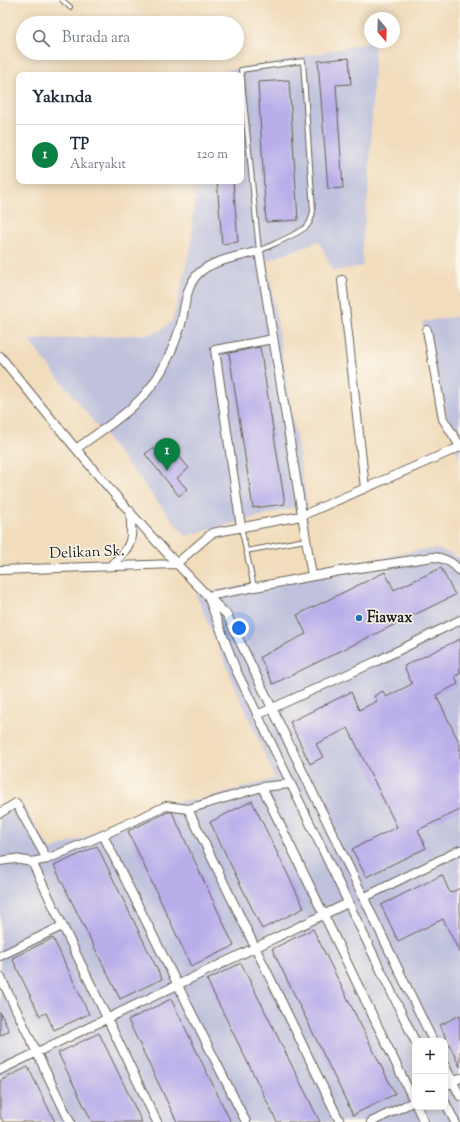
<!DOCTYPE html>
<html lang="tr">
<meta charset="utf-8">
<style>
:root{--surface:#fff;--page:#f6f6f7;--text:#1f2937;--muted:#747a83;--line:#e0e1e3;--accent:#0b8043}
body{margin:0;font-family:"Sorts Mill Goudy",serif;background:var(--page);color:var(--text)}
.controls{position:absolute;right:12px;bottom:12px;display:grid;overflow:hidden;border-radius:8px;box-shadow:0 2px 10px #0003}
.controls button{width:36px;height:36px;display:grid;place-items:center;padding:0;border:0;border-bottom:1px solid var(--line);background:var(--surface);color:var(--text);font:20px sans-serif}
.compass{position:absolute;left:364px;top:12px;width:36px;height:36px;border-radius:50%;background:var(--surface);box-shadow:0 2px 10px #0003;rotate:161deg}
.you{position:absolute;left:239px;top:628px;width:14px;height:14px;margin:-10px;border:3px solid #fff;border-radius:50%;background:#1a73e8;box-shadow:0 0 0 6px #1a73e833}
.badge{display:grid;place-items:center;width:26px;height:26px;border-radius:50%;background:var(--accent);color:#fff;font-size:13px;font-weight:700}
.pin{position:absolute;translate:-50% -33px;filter:drop-shadow(0 1px 2px #0008)}
.pin::after{content:'';position:absolute;top:21px;width:14px;height:12px;background:inherit;clip-path:polygon(0 0,100% 0,50% 100%)}
.list{margin:0;padding:0;list-style:none}
h2{display:flex;justify-content:space-between;align-items:center;height:52px;margin:0;padding:0 16px;font-size:17px}
h2 small{font-size:13px;font-weight:400;color:var(--muted)}
.list li{display:grid;grid-template-columns:26px 1fr auto;gap:12px;align-items:center;box-sizing:border-box;height:60px;padding:0 16px;border-top:1px solid var(--line)}
.list b{display:block;font-size:15px;white-space:nowrap}
.list p{margin:0;font-size:13px;white-space:nowrap;color:var(--muted)}
.list em{font-size:13px;font-style:normal;color:var(--muted)}
.icon{flex:none;width:22px;height:22px;fill:none;stroke:currentColor;stroke-width:2;stroke-linecap:round;stroke-linejoin:round}
.map{position:relative;flex:none;width:460px;height:1122px;overflow:hidden}
.search{position:absolute;background:var(--surface);box-shadow:0 2px 10px #0003;left:16px;top:16px;width:228px;height:44px;display:flex;align-items:center;gap:10px;box-sizing:border-box;padding:0 14px;border-radius:22px;color:var(--muted);font-size:15px}
.panel{position:absolute;background:var(--surface);box-shadow:0 2px 10px #0003;left:16px;top:72px;width:228px;height:112px;border-radius:8px}
.map>svg:first-child{display:block}
.industrial{fill:#c0c2dd;fill-rule:evenodd}
.building{fill:#b9aeea}
.lines{fill:none;stroke-linecap:round;stroke-linejoin:round}
.service-casing{stroke:#675f54;stroke-width:6}
.minor-casing{stroke:#675f54;stroke-width:10}
.service{stroke:#fff;stroke-width:4}
.minor{stroke:#fff;stroke-width:8}
.poi-dot{fill:#1f6fb2;stroke:#fbf7ec;stroke-width:1.5}
.labels{text-anchor:middle;dominant-baseline:central;stroke-width:3;stroke-linejoin:round;paint-order:stroke}
.street-label{font-size:15px;fill:#1c1c1c;stroke:#fbf7ec}
.poi-label{font-size:15px;font-weight:bold;fill:#1c1c1c;stroke:#fbf7ec;text-anchor:start}
</style>
<div class="map">
<svg width="460" height="1122" viewBox="0 0 460 1122">
<rect width="100%" height="100%" fill="#fbf7ec"/>
<filter id="ink" filterUnits="userSpaceOnUse"><feTurbulence type="fractalNoise" baseFrequency=".025" numOctaves="2"/><feDisplacementMap in="SourceGraphic" scale="8" xChannelSelector="R" yChannelSelector="G"/><feConvolveMatrix kernelMatrix="1 2 1 2 8 2 1 2 1" color-interpolation-filters="sRGB"/></filter>
<filter id="wash" filterUnits="userSpaceOnUse"><feTurbulence type="fractalNoise" baseFrequency=".012" numOctaves="4" result="noise"/><feDisplacementMap in="SourceGraphic" scale="16" xChannelSelector="R" yChannelSelector="G"/><feGaussianBlur stdDeviation="0.9" result="paint"/><feColorMatrix in="noise" values="0 0 0 0 0 0 0 0 0 0 0 0 0 0 0 0 0 1.4 0 .05"/><feComposite in="paint" operator="in"/></filter>
<g filter="url(#wash)">
<rect width="100%" height="100%" fill="#f1dcbb"/>
<path class="industrial" d="M372 42H375L369 186 362 244 363 266 333 271 319 241 267 261 307 504 185 536 28 340 150 334 160 331 171 322 173 319 191 246 195 192 190 181H241V75H197L277 62Z
M460 316V459L454 441 422 322Z
M425 549 441 550 460 558V1122H0V809L19 800 51 850 110 827 163 803 201 799 275 779 196 595ZM415 1041H445V1107H415Z"/>
<g id="blocks">
<path class="building" d="M349 58 351 84 336 85 343 188 328 189 318 61Z
M289 80 298 220 266 222 258 82Z
M217 181H233L238 242 222 244Z
M260 347 285 504 253 508 229 353Z
M153 448 163 459 174 450 189 468 177 478 187 489 179 496 145 454Z
M441 568 455 595 273 684 260 657 306 634 297 615 385 572 394 590Z
M460 639V674L455 676 458 684 436 695 460 744V810L418 830 426 848 366 877 352 849 397 827 348 728 316 744 323 757 310 764 290 722 351 692 359 710 377 701 374 696 383 691 386 697 412 684 404 666Z
M252 801 304 908 262 929 210 822Z
M168 812H172L234 946 191 966 128 831Z
M97 846 162 979 120 999 54 866Z
M442 875 450 893 460 888V953L443 919 398 941 381 905Z
M313 929 395 1094 353 1115 272 949Z
M53 938 89 1014 54 1030 46 1013 40 1016 12 958Z
M241 963 320 1122H277L207 980Z
M171 999 231 1122H177L128 1020Z
M0 1012 9 1031 0 1036Z
M460 1015V1067L440 1025Z
M99 1033 142 1122H92L58 1053Z
M28 1067 55 1122H3L0 1116V1081Z"/>
</g>
</g>
<g filter="url(#ink)">
<use href="#blocks" fill-opacity="0" stroke="#675f54" stroke-width="1"/>
<g class="lines">
<defs>
<path id="service" d="M62 0 70 7
M303 61 313 211C312 217 311 222 307 226 299 234 271 245 259 251L241 70Z
M241 527 254 587
M246 551 305 540"/>
<path id="minor" d="M342 280 365 488
M427 330 443 419 460 446
M0 356C72 445 145 535 227 615L433 1041
M76 449C104 428 138 409 157 378 167 363 174 346 180 328 186 308 184 282 204 269 218 259 243 256 259 251L312 576
M241 527 215 350 273 339
M176 564 212 533 301 516 460 447
M110 566C133 547 133 539 130 511
M0 570 176 564
M208 596 340 571 433 557C445 558 453 562 460 571
M209 599 236 670 415 1041
M257 715 377 661 460 620
M290 784 262 787 415 1103
M188 809 340 1122
M0 813 16 803 47 859
M103 835 246 1122
M0 861 15 859 32 862 47 859 103 835 166 806 188 809 262 787
M32 862 157 1122
M363 898 460 850
M0 956 62 926
M0 976 70 1122
M445 1066 460 1096
M0 1070 348 903
M445 1086 460 1078
M445 1102 455 1122
M417 1107 424 1122
M371 1122 415 1101"/>
</defs>
<use href="#service" class="service-casing"/>
<use href="#minor" class="minor-casing"/>
<use href="#service" class="service"/>
<use href="#minor" class="minor"/>
</g>
</g>
<circle class="poi-dot" cx="359" cy="618" r="4"/>
<g class="labels">
<g class="street-label">
<text transform="translate(87 553) rotate(-2)">Delikan Sk.</text>
</g>
<g class="poi-label">
<text x="367" y="618">Fiawax</text>
</g>
</g>
</svg>
<div class="controls">
<button>+</button>
<button>−</button>
</div>
<svg class="compass" viewBox="-18 -18 36 36"><path d="M0-13l5 13h-10z" fill="#e53935"/><path d="M0 13l5-13h-10z" fill="#747a83"/></svg>
<div class="you"></div>
<div class="pin badge" style="left:167px;top:471px">1</div>
<div class="search"><svg class="icon" aria-label="search" viewBox="0 0 24 24"><circle cx="10" cy="10" r="6"/><path d="M15 15l6 6"/></svg>Burada ara</div>
<section class="panel">
<h2>Yakında<small></small></h2>
<ul class="list">
<li><span class="badge">1</span><div><b>TP</b><p>Akaryakıt</p></div><em>120 m</em></li>
</ul>
</section>
</div>
